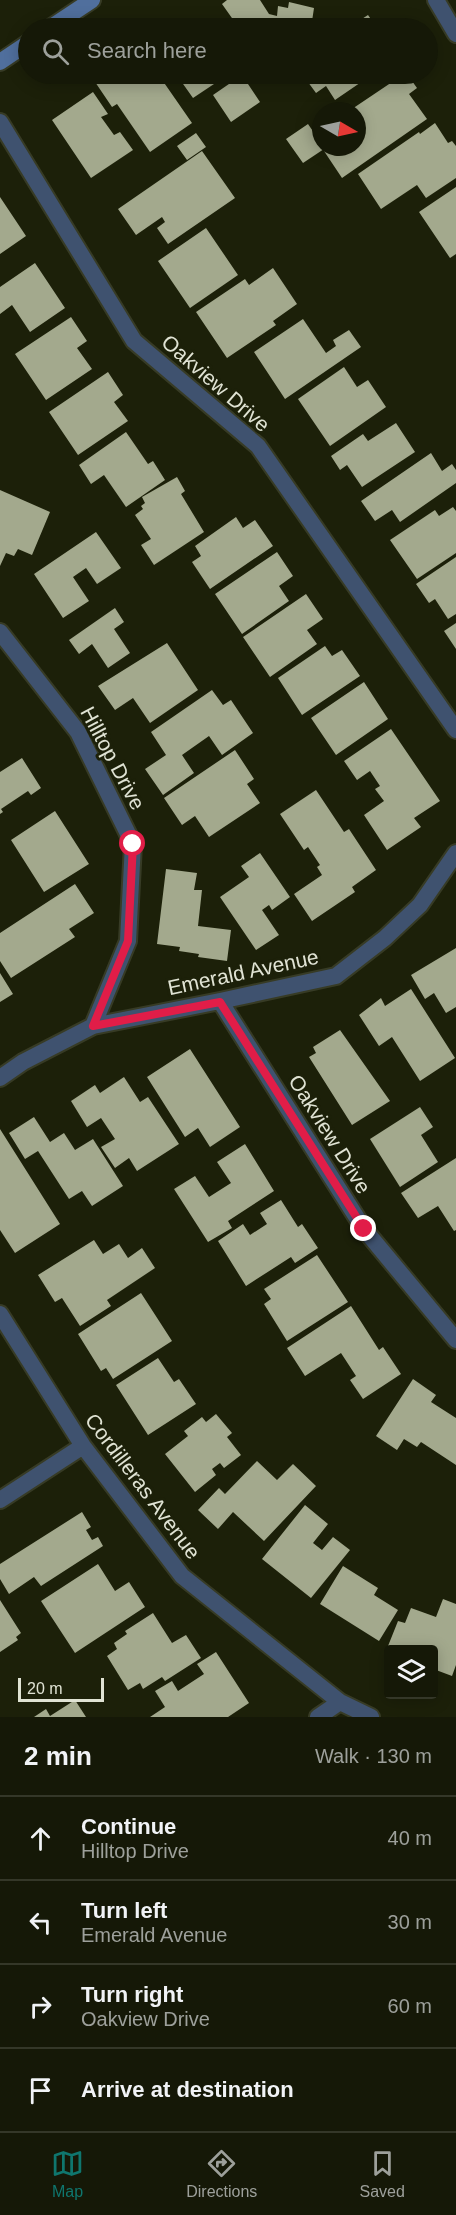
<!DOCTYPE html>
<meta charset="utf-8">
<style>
:root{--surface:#151807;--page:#1e2111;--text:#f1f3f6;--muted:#9da09b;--line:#343728;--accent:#0f766e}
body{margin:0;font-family:Helvetica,sans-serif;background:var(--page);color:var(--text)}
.controls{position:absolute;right:18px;bottom:18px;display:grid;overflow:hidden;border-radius:6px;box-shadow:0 3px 15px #0003}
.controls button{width:54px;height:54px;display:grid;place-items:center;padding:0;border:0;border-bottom:2px solid var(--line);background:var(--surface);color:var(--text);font:30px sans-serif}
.compass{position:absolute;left:312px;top:102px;width:54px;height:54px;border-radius:50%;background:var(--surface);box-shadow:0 3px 15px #0003;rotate:99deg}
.scale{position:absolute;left:18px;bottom:15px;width:86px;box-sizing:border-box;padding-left:6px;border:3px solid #e0e3d4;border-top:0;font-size:16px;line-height:21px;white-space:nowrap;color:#e0e3d4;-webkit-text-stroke:4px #1c2009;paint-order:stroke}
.stop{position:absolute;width:18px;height:18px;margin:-14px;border:4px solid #e11d48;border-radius:50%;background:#fff}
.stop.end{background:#e11d48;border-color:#fff;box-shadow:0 2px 6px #0008}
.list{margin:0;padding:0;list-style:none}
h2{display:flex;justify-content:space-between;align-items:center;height:78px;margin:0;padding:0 24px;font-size:26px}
h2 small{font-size:20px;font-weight:400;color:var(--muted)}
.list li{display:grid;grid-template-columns:39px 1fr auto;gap:18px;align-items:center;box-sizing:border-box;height:84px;padding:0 24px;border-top:2px solid var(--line)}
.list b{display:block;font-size:22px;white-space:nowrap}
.list p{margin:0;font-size:20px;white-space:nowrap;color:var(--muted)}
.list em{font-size:20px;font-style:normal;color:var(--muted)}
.icon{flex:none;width:33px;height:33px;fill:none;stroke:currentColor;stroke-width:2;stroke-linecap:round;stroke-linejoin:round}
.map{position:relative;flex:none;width:456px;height:1717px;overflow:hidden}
.search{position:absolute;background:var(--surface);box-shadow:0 3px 15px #0003;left:18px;right:18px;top:18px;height:66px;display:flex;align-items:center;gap:15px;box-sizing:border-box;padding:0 21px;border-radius:33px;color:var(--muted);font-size:22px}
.sheet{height:414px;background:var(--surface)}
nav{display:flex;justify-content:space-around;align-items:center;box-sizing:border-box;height:84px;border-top:2px solid var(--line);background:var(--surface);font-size:16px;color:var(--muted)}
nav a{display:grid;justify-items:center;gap:3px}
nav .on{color:var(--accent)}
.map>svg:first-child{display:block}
.building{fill:#a3a98d}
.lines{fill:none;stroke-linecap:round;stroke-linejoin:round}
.minor-casing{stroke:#373b25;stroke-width:20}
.secondary-casing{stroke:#373b25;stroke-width:20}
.minor{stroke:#3f526f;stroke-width:16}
.secondary{stroke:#506f9d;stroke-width:16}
.route{stroke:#e11d48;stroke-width:8}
.labels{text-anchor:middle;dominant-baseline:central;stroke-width:6;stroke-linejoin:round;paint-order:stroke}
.street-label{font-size:21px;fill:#e0e3d4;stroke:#1c2009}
</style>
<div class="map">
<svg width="456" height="1717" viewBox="0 0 456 1717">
<rect width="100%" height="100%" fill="#1c2009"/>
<path class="building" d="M227 0H260L269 14 277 16 278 6 288 8 289 2 314 8 311 28H239L222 4Z
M368 15 377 28H348Z
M180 19 187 28H167Z
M95 74H158L192 123 150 152 117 104 112 107 91 76Z
M176 74H229L193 98Z
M309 74H373L335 100 326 86 316 93 305 78Z
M404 74H407L417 88 409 94 427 119 342 178 324 151 330 147H357V111H349Z
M242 75 260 102 231 122 213 95Z
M93 92 108 114 101 117 114 135 120 132 133 150 91 178 52 120Z
M435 123 448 143 452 141 456 146V178L426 198 417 185 381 209 358 174 419 132 420 134Z
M308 124 321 143V147H327L303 163 286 139Z
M196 133 206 147 187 160 177 146Z
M202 151 235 198 168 244 157 228 165 222 162 217 136 235 118 209Z
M456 187V254L450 258 419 212Z
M0 197 26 236 0 254Z
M206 228 238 275 190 308 158 261Z
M35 263 65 308 30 332 12 305 0 314V287Z
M273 268 297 304 273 321 276 325 227 358 196 312 245 279 249 285Z
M71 317 87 341 77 348 92 369 46 400 15 354Z
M303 319 326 353 336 346 333 340 349 330 361 347 285 399 254 352Z
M344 367 357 387 368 380 386 407 330 446 298 399Z
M108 372 123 395 114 402 128 421 78 455 49 412Z
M396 423 415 452 362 487 347 465 340 470 331 456 363 434 368 441Z
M126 432 148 464 153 461 165 480 126 507 104 475 91 484 79 465Z
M431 453 442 471 452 464 456 470V483L400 522 392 510 375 521 361 501Z
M177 477 185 491 181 494 204 532 154 565 141 545 151 539 135 515 143 509 141 506 145 503 142 497Z
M0 490 50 512 32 555 18 549 14 556 6 553 0 566Z
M453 507 456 511V553L417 579 390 540 435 510 439 516Z
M236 517 243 528 255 520 273 546 210 589 192 562 201 556 195 546Z
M96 532 121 568 97 584 86 568 73 577 89 601 63 618 34 574Z
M277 552 293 576 279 586 289 601 242 634 215 594Z
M456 557V614L448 619 435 599 429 603 416 584Z
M306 594 323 619 307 630 317 644 270 677 243 637Z
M115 608 124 622 114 629 130 653 108 668 92 644 79 654 69 640Z
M456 623V649L444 631Z
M167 643 198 690 150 723 133 698 115 710 98 686Z
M325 646 332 656 342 650 360 676 302 715 278 678Z
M364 682 388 719 336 755 311 718Z
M212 690 223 705 231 700 253 733 222 755 209 736 182 755 194 773 163 795 145 769 166 755 151 732Z
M391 729 440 801 414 818 421 827 387 850 364 815 384 801 375 789 380 786 370 771 357 780 344 761Z
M235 750 254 779 247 784 260 803 209 837 195 816 182 825 164 798Z
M22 758 41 788 31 795 28 791 1 809 3 812 0 814V772Z
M316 790 344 832 349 829 376 870 352 887 355 892 312 921 294 894 322 875 317 867 320 865 308 847 304 850 280 814Z
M55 811 89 864 44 892 11 840Z
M260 853 290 897 272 910 269 905 262 910 279 935 256 950 220 897 249 877 241 866Z
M166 869 197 873 194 890H202L198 926 231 930 227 961 198 957 199 954 179 951 180 947 157 944Z
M75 884 94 913 69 929 75 937 11 978 0 961V933Z
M456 948V1007L446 1013 434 993 425 999 411 975Z
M0 973 13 994 0 1002Z
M411 989 455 1058 420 1081 392 1037 379 1046 359 1015 381 998 385 1006Z
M340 1030 390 1101 352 1125 309 1057 316 1053 313 1047Z
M190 1049 240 1127 210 1147 198 1128 185 1137 147 1077Z
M124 1077 140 1102 148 1097 179 1144 137 1171 129 1158 115 1168 101 1147 115 1139 101 1118 87 1127 71 1101 95 1085 100 1093Z
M420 1107 433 1127 421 1135 438 1162 400 1187 370 1139Z
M34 1117 50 1142 64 1133 75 1150 93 1139 123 1186 92 1206 82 1191 69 1199 38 1151 25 1159 9 1133Z
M0 1129 60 1224 15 1253 0 1230Z
M245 1144 274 1191 228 1221 232 1228 208 1242 174 1189 195 1176 209 1197 231 1183 217 1162Z
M456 1158V1230L454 1231 438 1206 418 1218 401 1193Z
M281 1200 298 1227 302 1224 318 1248 295 1263 291 1257 246 1286 218 1241 243 1224 250 1235 267 1224 260 1213Z
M94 1240 103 1254 119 1244 128 1258 142 1248 155 1268 107 1300 111 1306 80 1326 62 1298 55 1302 38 1275Z
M317 1255 348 1302 287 1341 264 1304 271 1299 264 1289Z
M141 1293 172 1341 113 1379 106 1368 101 1371 78 1334Z
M351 1306 379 1350 383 1347 401 1374 363 1399 350 1380 356 1376 341 1353 305 1376 287 1348Z
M158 1358 174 1382 179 1379 196 1404 148 1435 116 1385Z
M413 1379 436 1395 431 1402 456 1418V1465L421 1442 417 1447 404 1439 397 1450 376 1436Z
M216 1414 232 1433 227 1437 241 1455 224 1468 220 1463 212 1469 216 1475 195 1492 165 1454 188 1436 184 1431 202 1417 206 1422Z
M257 1461 277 1480 293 1464 316 1486 264 1541 233 1512 218 1529 198 1510 219 1488 225 1494Z
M305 1505 328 1524 313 1543 322 1550 333 1537 350 1550 311 1598 262 1559Z
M82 1512 91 1527 86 1530 92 1540 98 1537 103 1546 41 1586 34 1577 9 1594 0 1579V1564Z
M98 1564 115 1591 129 1582 145 1607 75 1653 41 1601Z
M343 1566 378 1588 374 1595 398 1610 379 1641 320 1604Z
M443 1599 456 1604V1665L452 1676 436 1670 434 1675V1650H388V1658L384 1656 398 1621 405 1623 411 1608 436 1617Z
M0 1600 21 1633 16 1637 18 1640 0 1652Z
M153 1613 172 1643 186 1635 201 1658 165 1681 162 1677 143 1689 140 1683 128 1690 107 1656 117 1649 114 1643 127 1634 125 1631Z
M216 1652 249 1703 228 1717H150L165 1707 155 1691 172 1681 178 1691 204 1674 197 1664Z
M75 1700 86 1717H34L46 1709 50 1716Z"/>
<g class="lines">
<defs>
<path id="minor" d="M436 0 456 34
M0 122 134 341 258 446 456 730
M0 632 78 732 133 844 128 941 93 1026
M220 1001 364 1229 456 1340
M0 1078 23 1062 93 1026 220 1001 336 976 385 938 420 905 456 853
M0 1314 83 1446 182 1576 340 1702 371 1717
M0 1500 83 1446
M318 1717 340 1702"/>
<path id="secondary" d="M50 28 92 0
M0 62 28 43"/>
</defs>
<use href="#minor" class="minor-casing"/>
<use href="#secondary" class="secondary-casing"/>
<use href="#minor" class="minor"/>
<use href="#secondary" class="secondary"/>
</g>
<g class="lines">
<path class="route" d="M133 844 128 941 93 1026 220 1002 364 1229"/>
</g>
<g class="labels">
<g class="street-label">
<text transform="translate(216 383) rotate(41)">Oakview Drive</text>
<text transform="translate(113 758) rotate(62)">Hilltop Drive</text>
<text transform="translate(243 972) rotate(-12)">Emerald Avenue</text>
<text transform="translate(330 1134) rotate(58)">Oakview Drive</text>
<text transform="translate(143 1486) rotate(53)">Cordilleras Avenue</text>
</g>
</g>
</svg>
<div class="controls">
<button><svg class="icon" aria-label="layers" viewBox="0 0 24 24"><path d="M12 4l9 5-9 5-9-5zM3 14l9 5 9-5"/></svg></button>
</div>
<svg class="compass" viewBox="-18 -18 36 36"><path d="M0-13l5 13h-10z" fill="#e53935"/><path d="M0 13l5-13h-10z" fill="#9da09b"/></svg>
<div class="scale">20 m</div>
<div class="stop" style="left:133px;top:844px"></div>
<div class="stop end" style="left:364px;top:1229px"></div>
<div class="search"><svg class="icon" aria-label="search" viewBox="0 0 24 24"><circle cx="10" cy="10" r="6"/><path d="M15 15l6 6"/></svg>Search here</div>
</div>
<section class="sheet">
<h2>2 min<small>Walk · 130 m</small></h2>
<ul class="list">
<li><svg class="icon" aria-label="ahead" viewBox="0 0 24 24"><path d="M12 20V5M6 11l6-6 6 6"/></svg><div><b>Continue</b><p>Hilltop Drive</p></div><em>40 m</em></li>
<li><svg class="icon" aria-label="left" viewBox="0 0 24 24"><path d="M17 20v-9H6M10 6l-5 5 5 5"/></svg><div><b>Turn left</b><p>Emerald Avenue</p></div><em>30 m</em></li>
<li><svg class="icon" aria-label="right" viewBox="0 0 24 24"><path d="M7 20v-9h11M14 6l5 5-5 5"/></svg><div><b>Turn right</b><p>Oakview Drive</p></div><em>60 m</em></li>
<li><svg class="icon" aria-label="arrive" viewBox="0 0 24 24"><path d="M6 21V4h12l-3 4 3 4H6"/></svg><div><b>Arrive at destination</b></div></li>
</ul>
</section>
<nav>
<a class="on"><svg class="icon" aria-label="map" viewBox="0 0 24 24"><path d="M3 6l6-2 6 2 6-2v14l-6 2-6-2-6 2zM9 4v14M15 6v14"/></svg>Map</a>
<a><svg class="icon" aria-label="directions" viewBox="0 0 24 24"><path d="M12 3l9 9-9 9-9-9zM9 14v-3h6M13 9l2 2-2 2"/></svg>Directions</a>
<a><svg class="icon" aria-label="saved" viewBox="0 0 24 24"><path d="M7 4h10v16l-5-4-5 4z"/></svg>Saved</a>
</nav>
